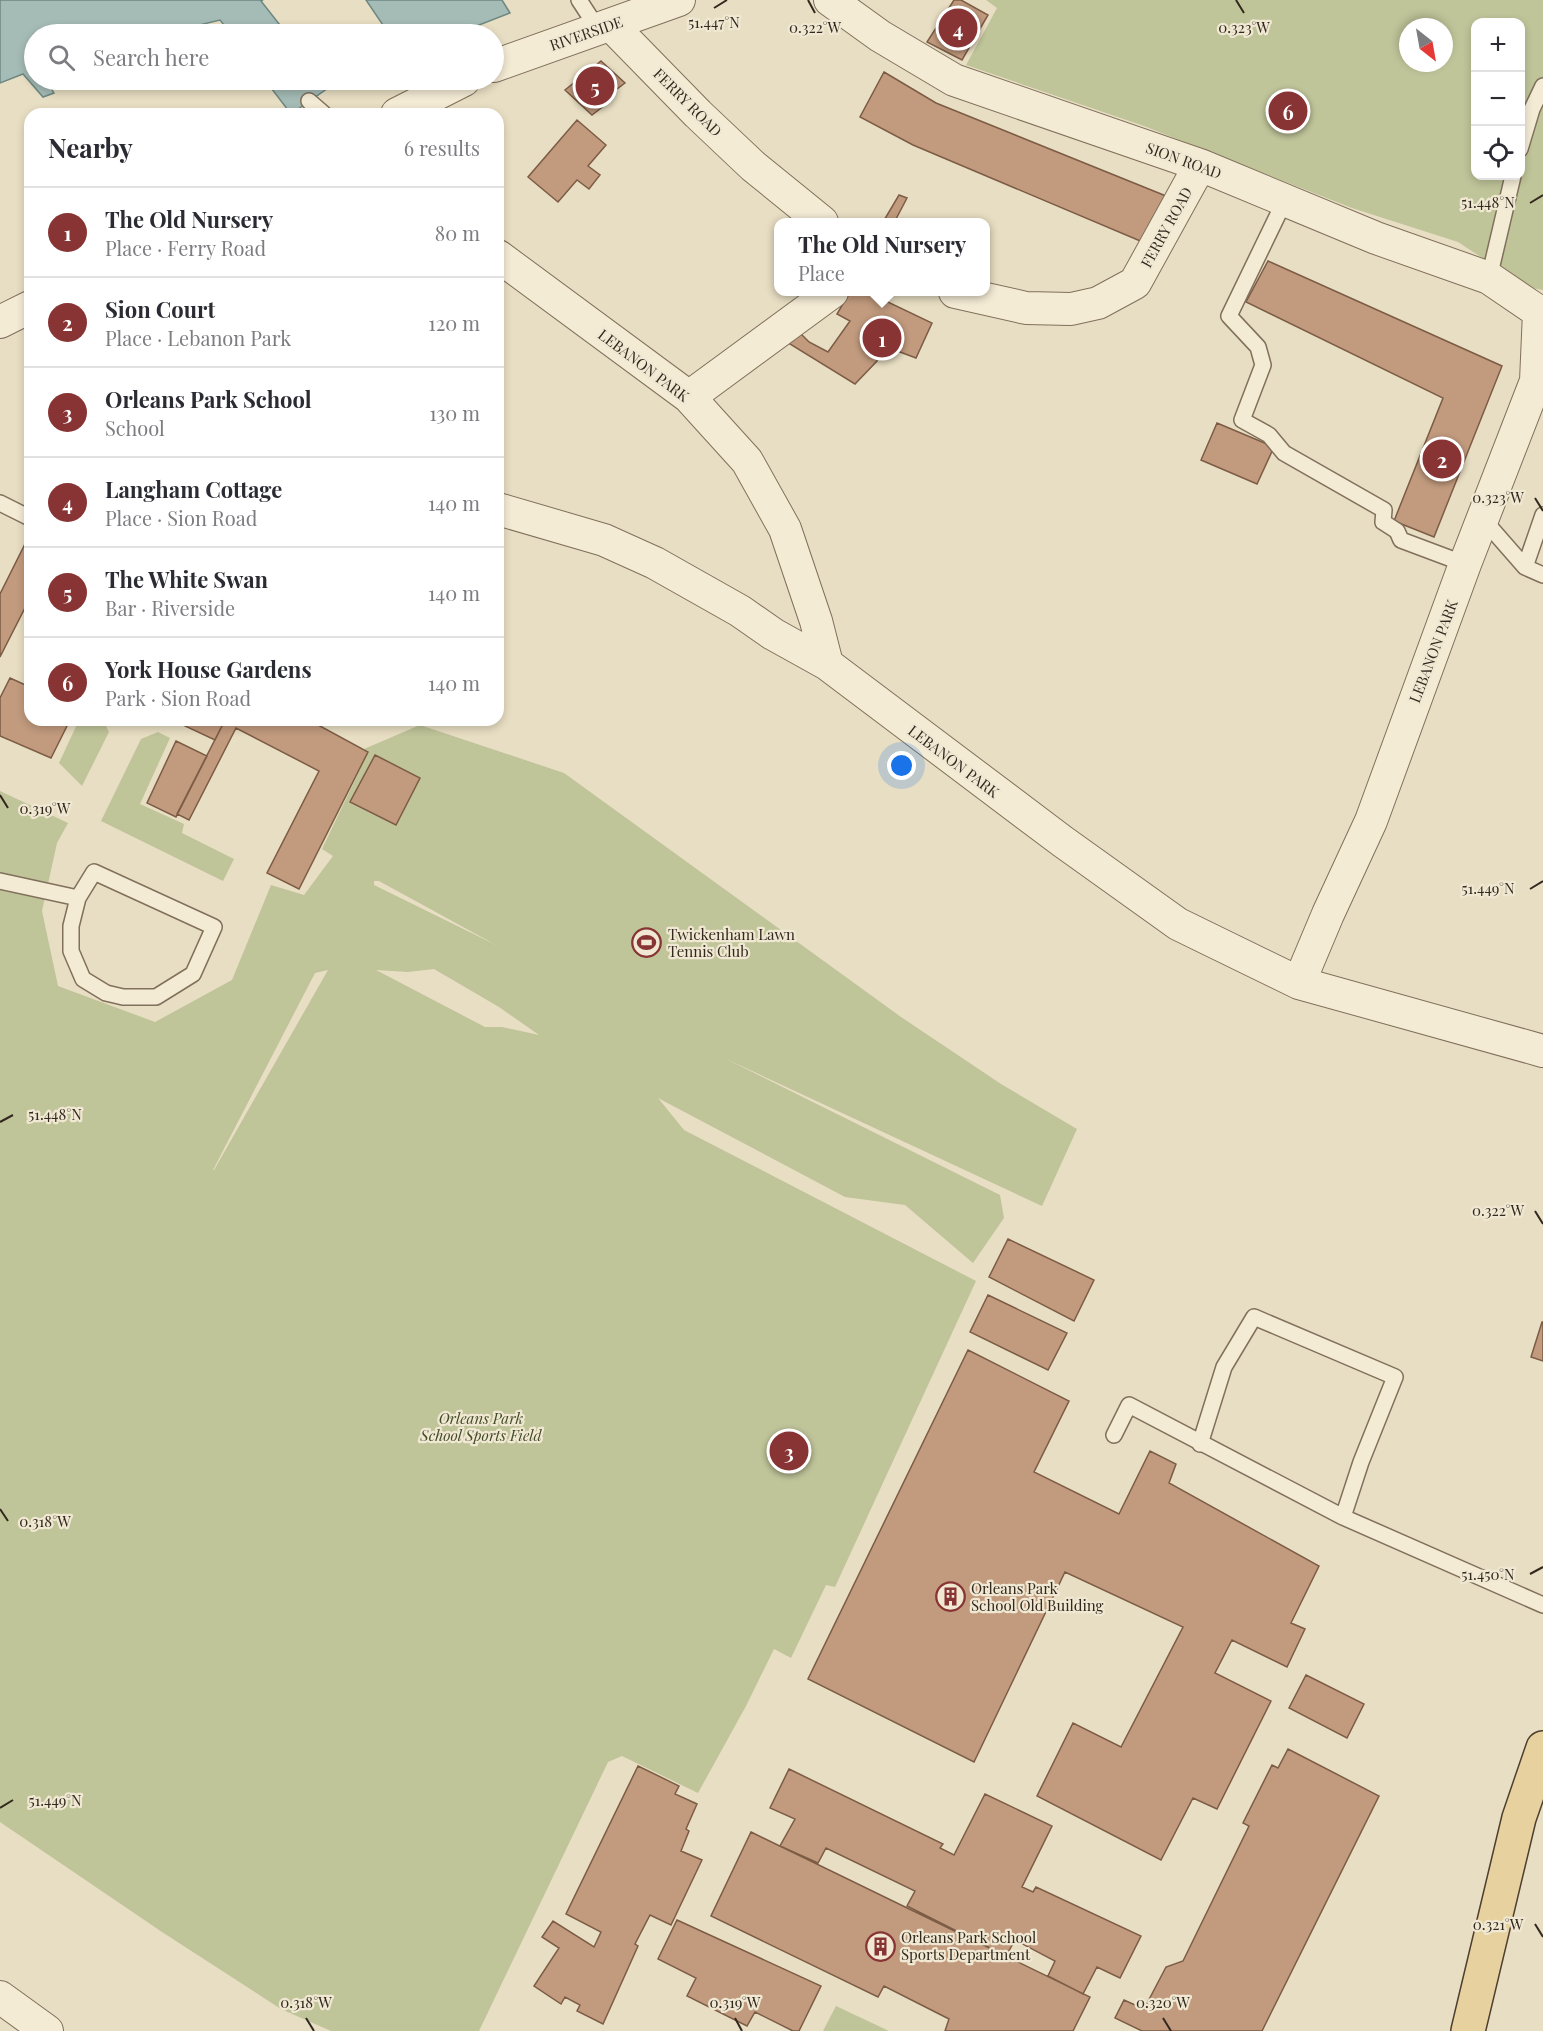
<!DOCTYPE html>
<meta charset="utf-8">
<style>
:root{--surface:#fff;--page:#f2f2f3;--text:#2b2b33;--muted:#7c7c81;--line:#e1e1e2;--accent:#883434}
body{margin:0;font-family:"Playfair Display",serif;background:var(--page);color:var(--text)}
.controls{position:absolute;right:18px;top:18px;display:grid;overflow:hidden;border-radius:12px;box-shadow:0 3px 9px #0003}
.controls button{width:54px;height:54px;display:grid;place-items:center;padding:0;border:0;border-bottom:2px solid var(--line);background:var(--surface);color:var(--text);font:30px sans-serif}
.compass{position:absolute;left:1399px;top:18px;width:54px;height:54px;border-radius:50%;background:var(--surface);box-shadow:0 3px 9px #0003;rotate:149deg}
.you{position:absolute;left:902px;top:766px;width:21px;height:21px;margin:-15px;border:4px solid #fff;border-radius:50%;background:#1a73e8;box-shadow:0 0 0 9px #1a73e833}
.badge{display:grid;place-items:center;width:39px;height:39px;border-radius:50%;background:var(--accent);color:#fff;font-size:20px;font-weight:700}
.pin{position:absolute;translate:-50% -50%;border:3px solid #fff;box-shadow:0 2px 6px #0006}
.popup{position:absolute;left:774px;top:218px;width:216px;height:78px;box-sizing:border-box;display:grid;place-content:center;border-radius:12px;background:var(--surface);filter:drop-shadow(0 2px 4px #0005);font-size:20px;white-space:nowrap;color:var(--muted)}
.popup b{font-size:22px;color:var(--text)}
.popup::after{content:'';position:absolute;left:50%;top:100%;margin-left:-12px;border:12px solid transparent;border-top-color:var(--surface)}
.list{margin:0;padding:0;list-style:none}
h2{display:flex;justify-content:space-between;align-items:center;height:78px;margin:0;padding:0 24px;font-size:26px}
h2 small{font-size:20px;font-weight:400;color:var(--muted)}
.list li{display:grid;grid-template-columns:39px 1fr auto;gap:18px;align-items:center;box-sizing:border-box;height:90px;padding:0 24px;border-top:2px solid var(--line)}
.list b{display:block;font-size:22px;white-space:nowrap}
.list p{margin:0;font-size:20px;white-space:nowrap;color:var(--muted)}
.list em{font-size:20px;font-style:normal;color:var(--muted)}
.icon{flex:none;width:33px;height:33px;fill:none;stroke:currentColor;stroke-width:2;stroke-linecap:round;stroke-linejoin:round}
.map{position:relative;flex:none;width:1543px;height:2031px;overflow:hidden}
.search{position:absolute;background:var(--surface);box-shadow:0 3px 9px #0003;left:24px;top:24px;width:480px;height:66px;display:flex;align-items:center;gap:15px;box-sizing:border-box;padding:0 21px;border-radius:33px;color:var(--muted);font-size:22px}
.panel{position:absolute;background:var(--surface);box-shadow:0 3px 9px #0003;left:24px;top:108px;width:480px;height:618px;border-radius:18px}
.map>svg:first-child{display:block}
.green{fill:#bfc499;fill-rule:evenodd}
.water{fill:#a5bbb5;stroke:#6d8882;stroke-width:1.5}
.building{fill:#c29b7e;stroke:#7c5c45;stroke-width:1.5}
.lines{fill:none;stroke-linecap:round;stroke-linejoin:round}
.lane-casing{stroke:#80705c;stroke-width:18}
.street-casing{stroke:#80705c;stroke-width:34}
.primary-casing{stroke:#4e3f30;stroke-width:36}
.lane{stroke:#f4ebd5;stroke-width:15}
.street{stroke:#f4ebd5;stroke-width:32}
.primary{stroke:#e7d29f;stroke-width:33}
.ticks{fill:none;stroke:#32281e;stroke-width:2}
.labels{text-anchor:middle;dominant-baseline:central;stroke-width:4.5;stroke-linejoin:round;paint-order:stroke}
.street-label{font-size:15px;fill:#32281e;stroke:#f0e8d2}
.poi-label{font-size:15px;fill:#32281e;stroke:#f0e8d2;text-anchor:start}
.park-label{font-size:15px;font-style:italic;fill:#424c28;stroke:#f0e8d2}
.ticks-label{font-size:15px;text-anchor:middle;fill:#32281e;stroke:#f0e8d2;stroke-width:4.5;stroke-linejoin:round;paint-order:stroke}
</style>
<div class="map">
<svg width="1543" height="2031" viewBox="0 0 1543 2031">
<rect width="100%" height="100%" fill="#e8dec3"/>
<path class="green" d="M986 0H1543V290L1527 287 1458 242 1352 208 1144 126 966 65 997 8ZM1476 22H1520V176H1476ZM1408 27H1444V63H1408Z
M79 720H103L109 732 82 786 59 763Z
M420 725 564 773 901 1017 1001 1084 1077 1129 1042 1206 724 1058 1000 1195 1004 1218 973 1263 905 1205 845 1197 658 1098 684 1130 976 1281 835 1587 826 1585 791 1658 774 1649 746 1706 698 1793 622 1756 608 1762 479 2031H331L281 2009 162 1932 0 1822V791L68 823 57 843 42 911 58 986 155 1022 232 980 271 885 304 895 333 856 322 849 368 753 364 749ZM374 881H379L496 945 374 885ZM434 969 499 1007 539 1035 502 1027H485L376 970 408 972ZM328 970 214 1170H213L315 973Z
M158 732 170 738 140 804 184 824 182 833 234 859 223 881 101 821 141 739Z
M836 2006 889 2031H823Z"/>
<path class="water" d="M0 0H263L261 1 287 34H231L220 20 162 34H34V80H46L54 93 43 97 23 74 0 83Z
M366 0H502L510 13 456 34H389Z
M265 80H322L328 88 291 114Z"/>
<path class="building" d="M954 0H961L988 15 962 60 927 42Z
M601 61 625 83 601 101 605 105 592 115 565 90Z
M884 72 936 103 1166 196 1145 243 913 145 860 117Z
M577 120 606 145 588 166 600 175 589 189 577 180 558 202 528 177Z
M899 195 907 198 896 219 905 222H883Z
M1268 261 1502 366 1434 537 1394 521 1443 398 1246 302Z
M850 292H867L932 323 916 358 884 346 877 361 855 384 785 341 797 330 809 342 828 352 850 321 837 314Z
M1217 423 1274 447 1257 484 1201 460Z
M25 544 30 546V598L0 657V594Z
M10 678 30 687V720H70L51 758 0 736V698Z
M188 720H225L215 740 185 726Z
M225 720H309L368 752 299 889 267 873 319 771 236 728 189 820 177 814Z
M176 741 207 756 176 817 147 803Z
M375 755 420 778 396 825 350 802Z
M1008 1239 1094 1280 1074 1321 989 1277Z
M988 1295 1067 1333 1048 1370 970 1332Z
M1542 1322H1543V1361L1531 1357Z
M968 1350 1069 1401 1034 1472 1119 1514 1150 1451 1176 1464 1169 1483 1319 1566 1291 1623 1305 1629 1287 1667 1232 1640 1215 1673 1271 1701 1217 1809 1193 1798 1161 1860 1037 1796 1073 1723 1121 1747 1183 1627 1065 1572 974 1762 808 1679Z
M1306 1675 1364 1704 1347 1738 1289 1708Z
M1288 1749 1379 1796 1262 2031H1142L1115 2018 1124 2000 1144 2009 1166 1967 1183 1961 1249 1826 1243 1823 1272 1765 1278 1768Z
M638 1766 679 1786 675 1794 697 1804 686 1829 689 1831 681 1851 702 1860 671 1925 650 1915 635 1944 638 1946 603 2024 577 2011 580 2005 565 1997 561 2004 534 1986 559 1948 542 1937 553 1921 594 1947 601 1932 566 1914Z
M789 1769 943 1844 940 1848 954 1855 985 1794 1052 1826 1022 1887 1033 1892 1036 1887 1141 1936 1120 1978 1097 1967 1083 1994 1048 1976 1055 1961 1015 1940 1006 1956 907 1906 915 1891 826 1848 818 1863 780 1846 795 1819 770 1808Z
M751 1832 1090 1997 1073 2031H945L949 2019 884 1986 878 1997 711 1916Z
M677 1920 821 1986 799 2031H793L755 2012 747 2026 687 1996 696 1978 658 1959Z"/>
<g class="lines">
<defs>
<path id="lane" d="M579 0 598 29
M309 101 324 114
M1520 149 1532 109 1543 86
M1285 200 1229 316 1258 347 1263 365 1242 420 1269 435 1284 453 1384 510 1383 522 1397 531 1401 540 1465 564
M1489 278 1513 176
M0 503 30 518
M1483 519 1525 567 1543 575
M1525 567 1543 515
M94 872 214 927 193 974 156 997H123L106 993 83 979 71 951V926L78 898Z
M0 881 78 898
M1114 1435 1129 1405 1343 1517 1543 1605
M1200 1444 1224 1367 1254 1317 1395 1377 1361 1462 1343 1517"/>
<path id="street" d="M830 0 880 36 954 80 1200 165 1376 238 1489 278 1539 312H1543
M611 25 698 114 753 166 822 222
M494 66 679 0
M397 114 464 80
M498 256 689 397 747 461 785 529 816 621 827 664
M955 292 1026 308 1071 309 1098 303 1135 283 1200 165
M0 322 30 307
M689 397 832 292
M498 509 604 540 655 563 740 611 773 634 827 664 1062 841 1178 924 1299 983 1543 1051
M1299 983 1328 914 1371 821 1465 564 1536 381 1539 312
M0 1997 47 2031"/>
<path id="primary" d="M1468 2031 1519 1818 1543 1748"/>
</defs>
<use href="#lane" class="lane-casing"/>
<use href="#street" class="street-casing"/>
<use href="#primary" class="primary-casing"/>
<use href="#lane" class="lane"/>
<use href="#street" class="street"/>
<use href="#primary" class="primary"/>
</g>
<path class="ticks" d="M808 0 815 13M1236 0 1244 13M714 8 727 0M1530 203 1543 195M1535 498 1543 511M0 795 8 808M1530 889 1543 881M0 1122 13 1115M1535 1211 1543 1224M0 1509 8 1521M1530 1574 1543 1567M0 1808 13 1800M1535 1924 1543 1937M306 2018 314 2031M735 2018 742 2031M1163 2018 1171 2031"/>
<defs>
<symbol id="stadium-ring" viewBox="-11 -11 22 22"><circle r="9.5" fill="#f0e8d2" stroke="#883434" stroke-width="1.5"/><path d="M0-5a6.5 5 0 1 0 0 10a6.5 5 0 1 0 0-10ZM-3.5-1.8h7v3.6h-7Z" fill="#883434"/></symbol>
<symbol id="building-ring" viewBox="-11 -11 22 22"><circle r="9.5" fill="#f0e8d2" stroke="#883434" stroke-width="1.5"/><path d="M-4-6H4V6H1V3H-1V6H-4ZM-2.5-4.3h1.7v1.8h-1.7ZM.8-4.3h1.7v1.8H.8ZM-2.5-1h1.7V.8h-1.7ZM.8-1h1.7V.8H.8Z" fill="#883434"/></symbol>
</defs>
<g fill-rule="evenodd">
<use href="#stadium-ring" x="630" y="926" width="33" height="33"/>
<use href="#building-ring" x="934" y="1580" width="33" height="33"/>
<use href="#building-ring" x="864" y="1930" width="33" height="33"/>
</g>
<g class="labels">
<g class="street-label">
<text transform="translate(586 33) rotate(-19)">RIVERSIDE</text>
<text transform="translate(688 102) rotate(45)">FERRY ROAD</text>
<text transform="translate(1184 160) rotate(20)">SION ROAD</text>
<text transform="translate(1166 227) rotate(-61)">FERRY ROAD</text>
<text transform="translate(644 365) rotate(37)">LEBANON PARK</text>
<text transform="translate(1433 651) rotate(-69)">LEBANON PARK</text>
<text transform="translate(954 761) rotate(37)">LEBANON PARK</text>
</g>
<g class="poi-label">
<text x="668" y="934">Twickenham Lawn<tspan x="668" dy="17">Tennis Club</tspan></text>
<text x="971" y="1588">Orleans Park<tspan x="971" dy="17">School Old Building</tspan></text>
<text x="901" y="1937">Orleans Park School<tspan x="901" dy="17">Sports Department</tspan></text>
</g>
<g class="park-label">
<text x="481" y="1418">Orleans Park<tspan x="481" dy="17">School Sports Field</tspan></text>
</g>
</g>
<g class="ticks-label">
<text x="714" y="28">51.447°N</text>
<text x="815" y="33">0.322°W</text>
<text x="1244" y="33">0.323°W</text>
<text x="1488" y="208">51.448°N</text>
<text x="1498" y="503">0.323°W</text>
<text x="45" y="814">0.319°W</text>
<text x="1488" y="894">51.449°N</text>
<text x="55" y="1120">51.448°N</text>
<text x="1498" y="1216">0.322°W</text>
<text x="45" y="1527">0.318°W</text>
<text x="1488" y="1580">51.450°N</text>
<text x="55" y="1806">51.449°N</text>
<text x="1498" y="1930">0.321°W</text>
<text x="306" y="2008">0.318°W</text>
<text x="735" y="2008">0.319°W</text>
<text x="1163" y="2008">0.320°W</text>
</g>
</svg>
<div class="controls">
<button>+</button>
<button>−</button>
<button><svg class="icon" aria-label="locate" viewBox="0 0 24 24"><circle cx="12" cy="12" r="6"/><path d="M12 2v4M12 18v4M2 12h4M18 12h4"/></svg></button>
</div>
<svg class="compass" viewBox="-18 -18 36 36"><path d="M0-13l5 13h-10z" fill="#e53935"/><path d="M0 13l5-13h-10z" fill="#7c7c81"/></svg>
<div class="you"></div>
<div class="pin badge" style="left:882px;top:338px">1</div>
<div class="popup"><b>The Old Nursery</b>Place</div>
<div class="pin badge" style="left:1442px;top:459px">2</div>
<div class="pin badge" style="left:789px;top:1451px">3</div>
<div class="pin badge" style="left:958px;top:28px">4</div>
<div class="pin badge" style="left:595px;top:86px">5</div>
<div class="pin badge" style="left:1288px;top:111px">6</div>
<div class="search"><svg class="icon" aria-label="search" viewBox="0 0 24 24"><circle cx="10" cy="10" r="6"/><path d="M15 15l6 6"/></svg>Search here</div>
<section class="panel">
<h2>Nearby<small>6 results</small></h2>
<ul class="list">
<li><span class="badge">1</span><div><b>The Old Nursery</b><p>Place · Ferry Road</p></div><em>80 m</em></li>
<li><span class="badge">2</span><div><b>Sion Court</b><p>Place · Lebanon Park</p></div><em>120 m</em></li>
<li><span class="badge">3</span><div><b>Orleans Park School</b><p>School</p></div><em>130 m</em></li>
<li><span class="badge">4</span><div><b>Langham Cottage</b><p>Place · Sion Road</p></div><em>140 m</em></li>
<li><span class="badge">5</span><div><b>The White Swan</b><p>Bar · Riverside</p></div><em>140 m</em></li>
<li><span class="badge">6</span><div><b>York House Gardens</b><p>Park · Sion Road</p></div><em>140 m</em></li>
</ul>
</section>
</div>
